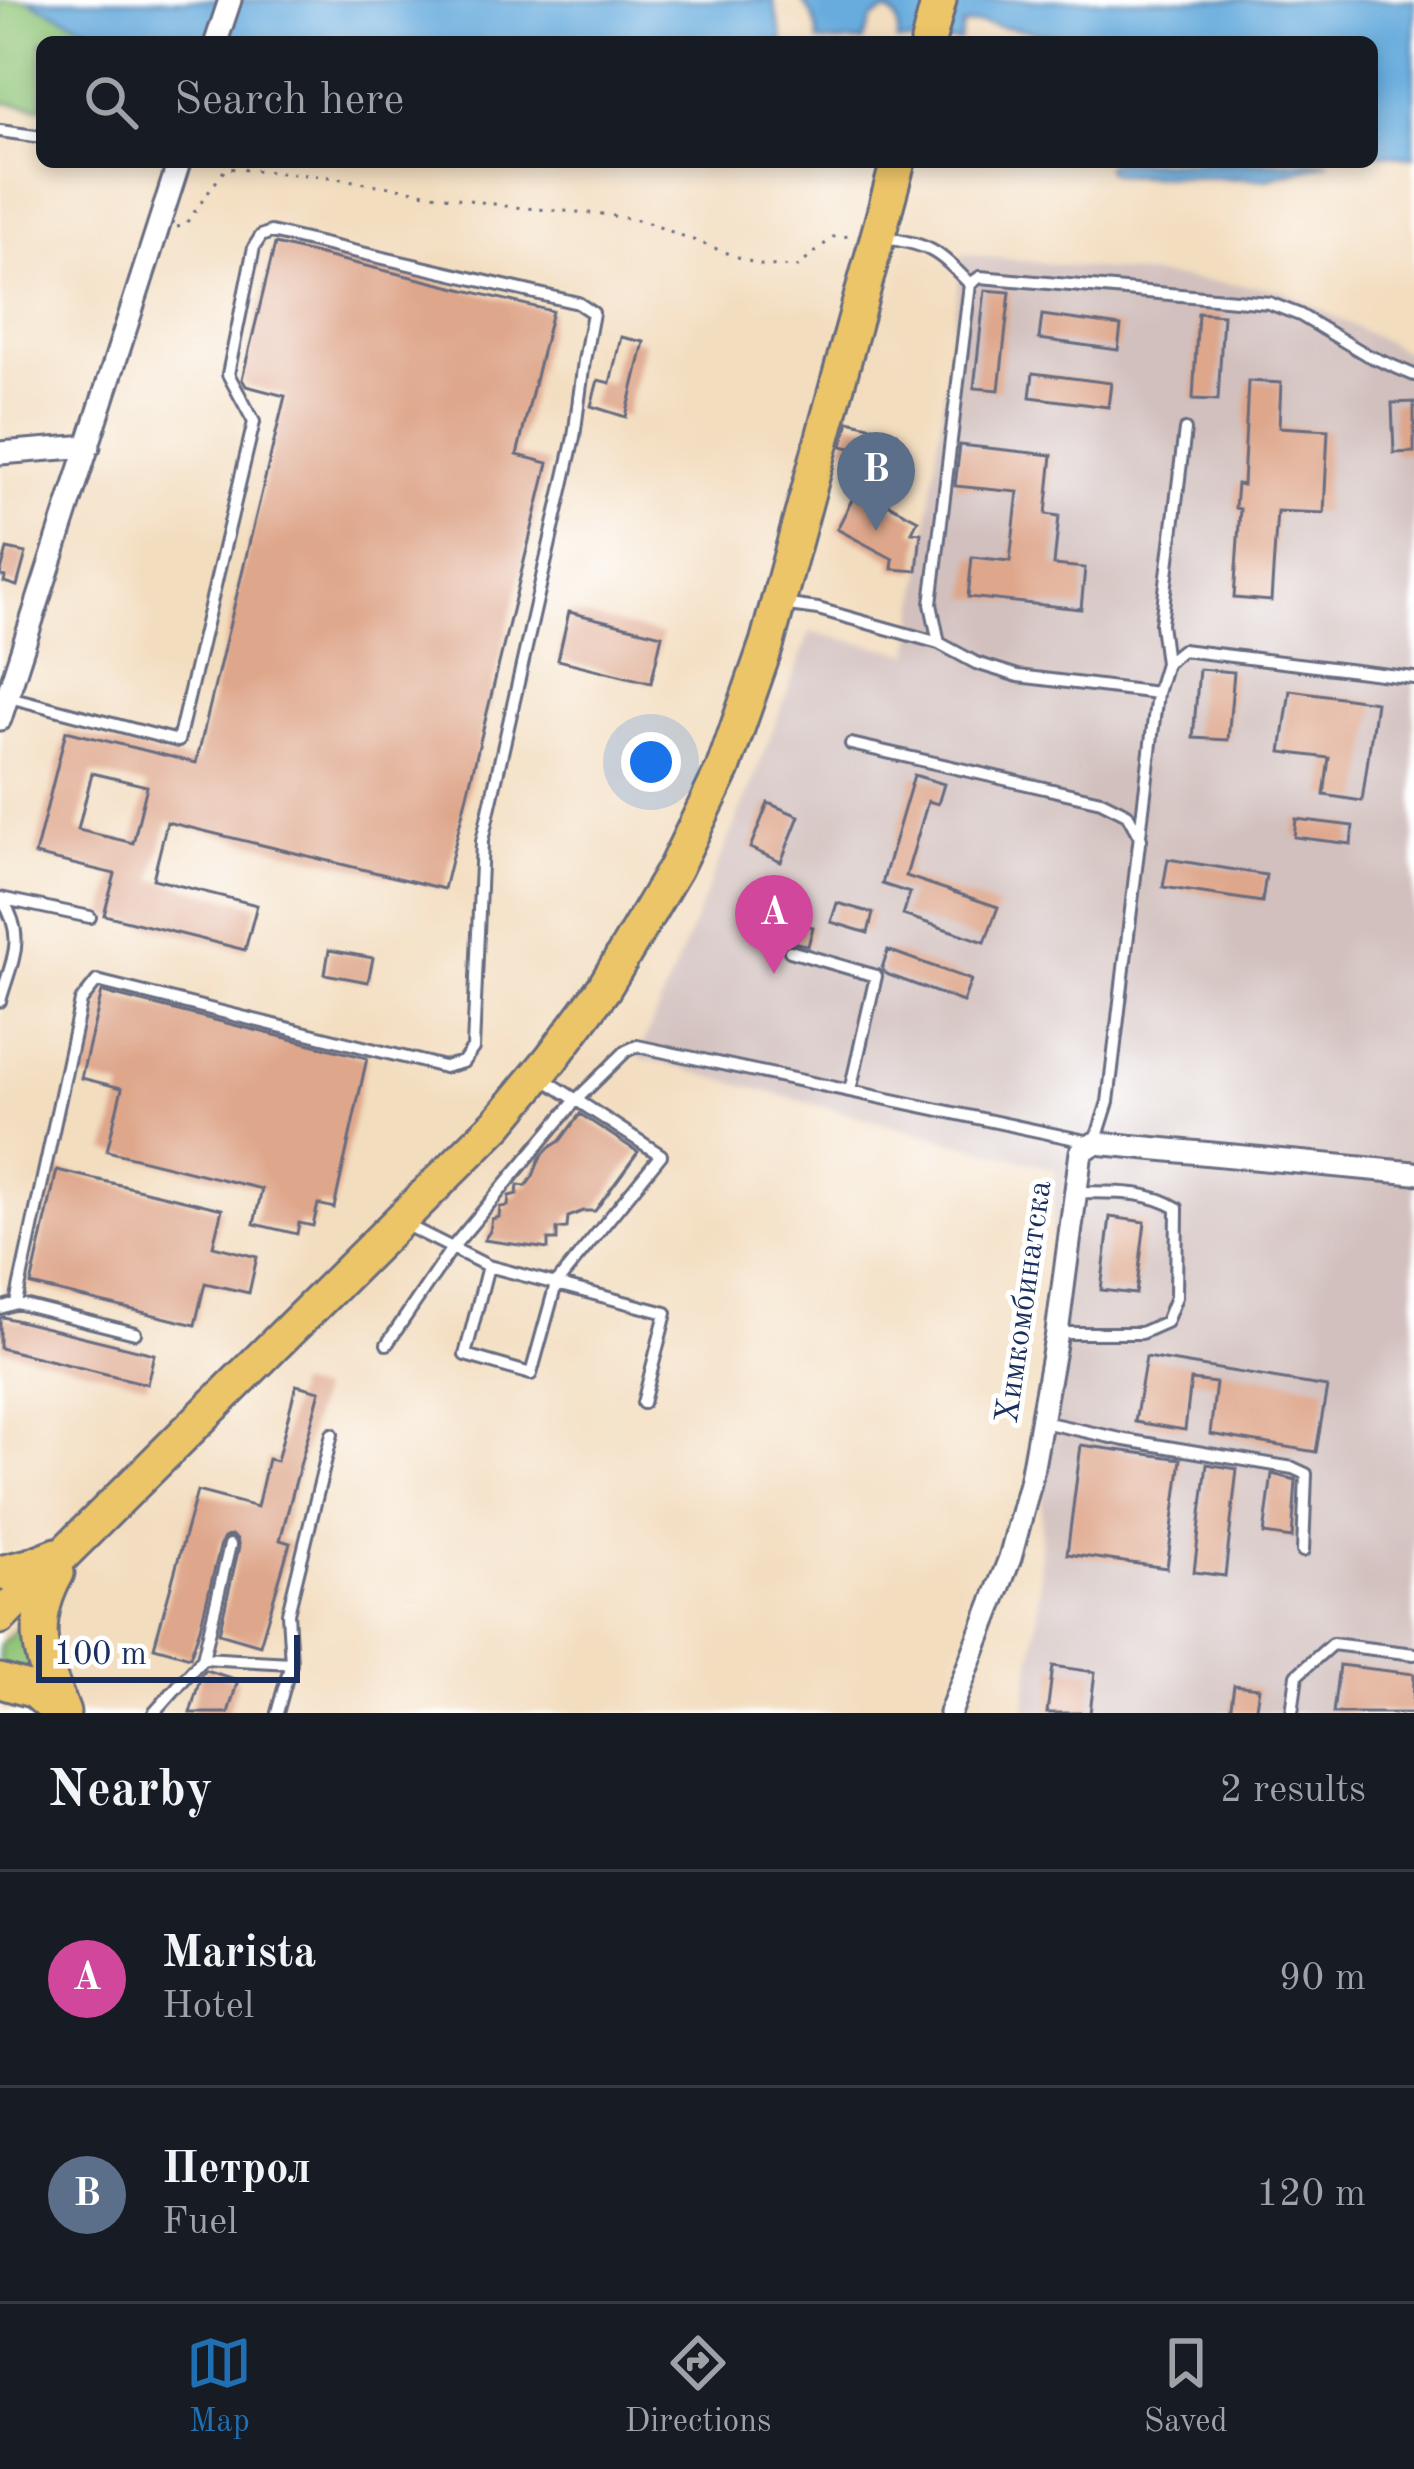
<!DOCTYPE html>
<meta charset="utf-8">
<style>
:root{--surface:#171b24;--page:#242831;--text:#f1f3f6;--muted:#9ea1a6;--line:#363941;--accent:#1f6fb2}
body{margin:0;font-family:"Old Standard TT",serif;background:var(--page);color:var(--text)}
.scale{position:absolute;left:36px;bottom:30px;width:264px;box-sizing:border-box;padding-left:12px;border:6px solid #1b2f5e;border-top:0;font-size:33px;line-height:42px;white-space:nowrap;color:#1b2f5e;-webkit-text-stroke:9px #fff;paint-order:stroke}
.you{position:absolute;left:651px;top:762px;width:42px;height:42px;margin:-30px;border:9px solid #fff;border-radius:50%;background:#1a73e8;box-shadow:0 0 0 18px #1a73e833}
.badge{display:grid;place-items:center;width:78px;height:78px;border-radius:50%;background:var(--accent);color:#fff;font-size:39px;font-weight:700}
.pin{position:absolute;translate:-50% -99px;filter:drop-shadow(0 3px 6px #0008)}
.pin::after{content:'';position:absolute;top:63px;width:42px;height:36px;background:inherit;clip-path:polygon(0 0,100% 0,50% 100%)}
.list{margin:0;padding:0;list-style:none}
h2{display:flex;justify-content:space-between;align-items:center;height:156px;margin:0;padding:0 48px;font-size:51px}
h2 small{font-size:39px;font-weight:400;color:var(--muted)}
.list li{display:grid;grid-template-columns:78px 1fr auto;gap:36px;align-items:center;box-sizing:border-box;height:216px;padding:0 48px;border-top:3px solid var(--line)}
.list b{display:block;font-size:45px;white-space:nowrap}
.list p{margin:0;font-size:39px;white-space:nowrap;color:var(--muted)}
.list em{font-size:39px;font-style:normal;color:var(--muted)}
.icon{flex:none;width:66px;height:66px;fill:none;stroke:currentColor;stroke-width:2;stroke-linecap:round;stroke-linejoin:round}
.map{position:relative;flex:none;width:1414px;height:1713px;overflow:hidden}
.search{position:absolute;background:var(--surface);box-shadow:0 6px 18px #0003;left:36px;right:36px;top:36px;height:132px;display:flex;align-items:center;gap:30px;box-sizing:border-box;padding:0 42px;border-radius:18px;color:var(--muted);font-size:45px}
.sheet{height:588px;background:var(--surface)}
nav{display:flex;justify-content:space-around;align-items:center;box-sizing:border-box;height:168px;border-top:3px solid var(--line);background:var(--surface);font-size:33px;color:var(--muted)}
nav a{display:grid;justify-items:center;gap:6px}
nav .on{color:var(--accent)}
.map>svg:first-child{display:block}
.industrial{fill:#d1c0bd}
.green{fill:#8fc476;stroke:#557a6a;stroke-width:3}
.water{fill:#67acdd;stroke:#416e9e;stroke-width:3}
.building{fill:#dea68a;fill-rule:evenodd}
.lines{fill:none;stroke-linecap:round;stroke-linejoin:round}
.lane-casing{stroke:#676c80;stroke-width:16}
.street-casing{stroke:#676c80;stroke-width:27}
.primary-casing{stroke:#676c80;stroke-width:39}
.path{stroke:#676c80;stroke-width:3;stroke-dasharray:3 9;stroke-linecap:butt}
.lane{stroke:#fff;stroke-width:10}
.street{stroke:#fff;stroke-width:21}
.primary{stroke:#edc569;stroke-width:33}
.labels{text-anchor:middle;dominant-baseline:central;stroke-width:10;stroke-linejoin:round;paint-order:stroke}
.street-label{font-size:33px;fill:#1b2f5e;stroke:#fff}
</style>
<div class="map">
<svg width="1414" height="1713" viewBox="0 0 1414 1713">
<rect width="100%" height="100%" fill="#fff"/>
<filter id="ink" filterUnits="userSpaceOnUse"><feTurbulence type="fractalNoise" baseFrequency=".00833" numOctaves="2"/><feDisplacementMap in="SourceGraphic" scale="24" xChannelSelector="R" yChannelSelector="G"/><feConvolveMatrix kernelMatrix="1 2 1 2 8 2 1 2 1" color-interpolation-filters="sRGB"/></filter>
<filter id="wash" filterUnits="userSpaceOnUse"><feTurbulence type="fractalNoise" baseFrequency=".004" numOctaves="4" result="noise"/><feDisplacementMap in="SourceGraphic" scale="48" xChannelSelector="R" yChannelSelector="G"/><feGaussianBlur stdDeviation="2.7" result="paint"/><feColorMatrix in="noise" values="0 0 0 0 0 0 0 0 0 0 0 0 0 0 0 0 0 1.4 0 .05"/><feComposite in="paint" operator="in"/></filter>
<g filter="url(#wash)">
<rect width="100%" height="100%" fill="#f3ddbf"/>
<path class="industrial" d="M962 254 1279 289 1414 356V1713H1024L1038 1613 1055 1169 638 1057 762 758 810 632 911 654Z"/>
<path class="green" d="M0 0H27L104 35 130 42H42V108L0 102Z
M34 1611 44 1682 0 1670V1645Z"/>
<path class="water" d="M27 0H773L783 42H130L104 35Z
M801 0H1414V157L1372 153V42H1096L979 23 963 26 960 42H897C900 30 900 14 885 11L872 19 863 42H818C818 25 813 13 801 0Z
M1113 162H1330L1266 179 1119 175C1113 173 1106 173 1106 166Z"/>
<g id="blocks">
<path class="building" d="M275 244 552 311 517 455 548 463 444 889 167 822 153 879 257 905 245 950 104 915 115 874 35 855 66 731 196 763 285 396 246 386 242 379ZM92 773 147 786 133 843 78 830Z
M985 290 1010 292 999 390 974 388Z
M1198 313 1223 315 1218 400 1193 399Z
M1042 315 1121 326 1118 350 1039 339Z
M621 337 644 342 626 417 591 406 598 380 610 383Z
M1033 373 1111 383 1108 407 1030 397Z
M1248 381 1281 383 1279 427 1328 430 1324 513 1277 511 1271 601 1234 598 1240 509 1235 508 1237 484 1243 485Z
M1414 402V452L1394 453 1392 403Z
M849 421 897 433 891 458 842 446Z
M960 445 1052 455 1046 514 1059 516 1054 565 1085 568 1081 609 968 597 972 557 1010 561 1018 492 955 486Z
M858 488 918 520 912 532 921 533 917 571 892 569 893 559 837 529Z
M7 549 26 553 17 586 4 582 5 577 0 575Z
M569 612 662 635 651 683 558 660Z
M1199 669 1234 672 1228 740 1193 738Z
M1290 690 1376 702 1362 801 1324 795 1329 758 1281 752Z
M914 775 944 784 938 804 928 801 906 876 998 907 985 942 903 915 910 893 882 884Z
M768 803 799 816 781 862 750 848Z
M1296 819 1353 826 1351 844 1294 837Z
M1168 859 1266 875 1262 902 1163 887Z
M837 903 873 913 868 933 831 922Z
M763 913 813 927 808 946 789 941 781 948 755 940Z
M329 950 373 958 368 982 325 974Z
M888 950 971 980 963 1002 886 974 882 968Z
M102 992 367 1058 334 1208 318 1204 313 1226 299 1223 297 1234 254 1224 262 1189 107 1151 122 1088 81 1078Z
M580 1114 638 1152 595 1211H583L568 1217 567 1228 557 1229V1240H548V1249L484 1240 490 1231 492 1219 499 1217 500 1207 508 1206 509 1196 517 1194 518 1185 526 1186 533 1176 540 1158 549 1148 560 1141Z
M57 1170 222 1209 213 1246 257 1257 249 1293 205 1283 195 1325 31 1285Z
M1110 1217 1145 1222 1136 1294 1101 1290Z
M3 1317 154 1354 147 1384 0 1348V1318Z
M1146 1357 1327 1387 1316 1452 1210 1434 1216 1383 1191 1380 1185 1430 1135 1422Z
M296 1385 320 1391 280 1540 290 1543 260 1645 219 1633 239 1547 237 1539 231 1535 224 1538 221 1543 200 1628 190 1657 154 1647 197 1491 257 1507 268 1459 277 1461Z
M1081 1445 1181 1459 1167 1568 1067 1554Z
M1207 1464 1237 1469 1225 1576 1194 1572Z
M1272 1474 1296 1480 1292 1538 1264 1534Z
M1339 1665 1414 1674 1413 1713H1333Z
M1053 1666 1095 1672 1090 1713H1047Z
M205 1670 238 1680 228 1713H190L201 1675Z
M1234 1685 1259 1688 1255 1713H1230Z"/>
</g>
</g>
<g filter="url(#ink)">
<use href="#blocks" fill-opacity="0" stroke="#676c80" stroke-width="3"/>
<g class="lines">
<defs>
<path id="lane" d="M0 131 42 137
M882 237C931 246 935 248 970 284L931 604 939 643 976 663 1018 676 1157 693
M970 284 980 277 1269 303 1300 315 1367 355 1414 375
M781 604 818 609 939 643
M1166 663 1161 624 1185 430
M9 697 178 741 254 422 228 374 254 247 261 236 271 232 578 303 593 313 584 361 574 437 482 841 473 1048 463 1062 444 1067 97 981 81 1001 16 1303
M851 744 1101 801 1127 814 1141 839
M0 898 90 917
M790 951 876 976 850 1091
M0 1001C12 959 27 939 2 899
M406 1225 488 1266 666 1313 643 1403
M488 1266 465 1355 531 1374 556 1284 661 1155 541 1077
M0 1308 16 1303 135 1333
M1057 1333H1141L1166 1322 1176 1297 1177 1208C1145 1189 1111 1193 1075 1192
M387 1344 452 1248 576 1100 626 1051 637 1046 1095 1143 1108 1102 1157 693 1166 663 1182 650 1414 678
M1043 1422 1125 1440 1293 1468 1306 1474 1303 1551
M203 1658 291 1663
M154 1713 203 1658 230 1545
M277 1713 291 1663 288 1613 332 1434
M1292 1713 1297 1675 1332 1644 1414 1654"/>
<path id="street" d="M216 42 230 0
M0 453 89 446
M0 719 179 162
M950 1713 1010 1558 1030 1483 1057 1333 1081 1152 1095 1143 1414 1173"/>
<path id="primary" d="M928 42 939 0
M0 1573 29 1566 57 1555
M57 1573C27 1627 42 1659 63 1713
M0 1617 498 1123 551 1059 604 988 675 868 723 769 767 643 898 162
M0 1681 35 1691 60 1713"/>
</defs>
<use href="#lane" class="lane-casing"/>
<use href="#street" class="street-casing"/>
<use href="#primary" class="primary-casing"/>
<path class="path" d="M177 227 184 226 226 168 329 177 512 207 602 214 643 221 759 265 798 267 833 237 852 236"/>
<use href="#lane" class="lane"/>
<use href="#street" class="street"/>
<use href="#primary" class="primary"/>
</g>
</g>
<g class="labels">
<g class="street-label">
<text transform="translate(1025 1302) rotate(-82)">Химкомбинатска</text>
</g>
</g>
</svg>
<div class="scale">100 m</div>
<div class="you"></div>
<div class="pin badge" style="left:774px;top:974px;background:#d1479c">A</div>
<div class="pin badge" style="left:876px;top:531px;background:#5c6f8a">B</div>
<div class="search"><svg class="icon" aria-label="search" viewBox="0 0 24 24"><circle cx="10" cy="10" r="6"/><path d="M15 15l6 6"/></svg>Search here</div>
</div>
<section class="sheet">
<h2>Nearby<small>2 results</small></h2>
<ul class="list">
<li><span class="badge" style="background:#d1479c">A</span><div><b>Marista</b><p>Hotel</p></div><em>90 m</em></li>
<li><span class="badge" style="background:#5c6f8a">B</span><div><b>Петрол</b><p>Fuel</p></div><em>120 m</em></li>
</ul>
</section>
<nav>
<a class="on"><svg class="icon" aria-label="map" viewBox="0 0 24 24"><path d="M3 6l6-2 6 2 6-2v14l-6 2-6-2-6 2zM9 4v14M15 6v14"/></svg>Map</a>
<a><svg class="icon" aria-label="directions" viewBox="0 0 24 24"><path d="M12 3l9 9-9 9-9-9zM9 14v-3h6M13 9l2 2-2 2"/></svg>Directions</a>
<a><svg class="icon" aria-label="saved" viewBox="0 0 24 24"><path d="M7 4h10v16l-5-4-5 4z"/></svg>Saved</a>
</nav>
